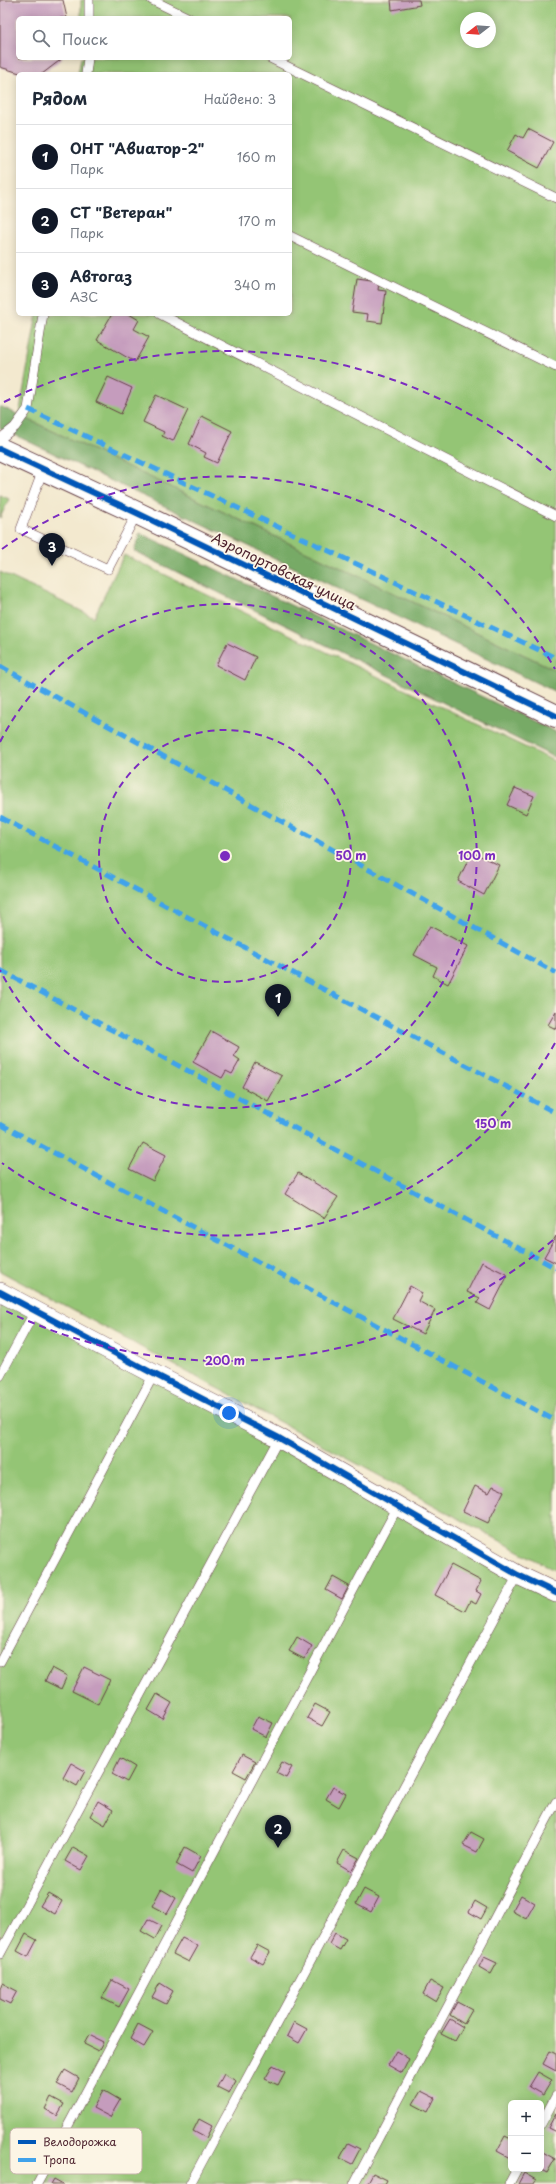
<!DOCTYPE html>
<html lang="ru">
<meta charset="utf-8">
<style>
:root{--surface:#fff;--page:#f2f2f3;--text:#1f2937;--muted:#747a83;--line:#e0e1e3;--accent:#111827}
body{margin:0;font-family:"Playpen Sans",sans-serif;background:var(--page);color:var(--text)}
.controls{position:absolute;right:12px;bottom:12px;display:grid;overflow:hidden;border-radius:6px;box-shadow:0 2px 10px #0003}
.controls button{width:36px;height:36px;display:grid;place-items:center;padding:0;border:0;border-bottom:1px solid var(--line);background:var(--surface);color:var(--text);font:20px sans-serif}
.compass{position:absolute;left:460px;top:12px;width:36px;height:36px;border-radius:50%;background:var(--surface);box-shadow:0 2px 10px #0003;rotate:253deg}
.you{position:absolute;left:229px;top:1413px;width:14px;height:14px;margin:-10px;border:3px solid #fff;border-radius:50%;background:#1a73e8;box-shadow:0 0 0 6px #1a73e833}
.badge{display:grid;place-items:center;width:26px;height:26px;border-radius:50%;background:var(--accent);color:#fff;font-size:13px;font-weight:700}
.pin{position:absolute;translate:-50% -33px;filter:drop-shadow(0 1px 2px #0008)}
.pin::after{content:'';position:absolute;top:21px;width:14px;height:12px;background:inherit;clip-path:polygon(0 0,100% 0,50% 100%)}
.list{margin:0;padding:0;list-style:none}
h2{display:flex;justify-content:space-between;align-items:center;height:52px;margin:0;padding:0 16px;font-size:17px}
h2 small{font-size:13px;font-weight:400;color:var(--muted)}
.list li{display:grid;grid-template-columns:26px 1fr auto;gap:12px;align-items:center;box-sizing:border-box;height:64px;padding:0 16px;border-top:1px solid var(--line)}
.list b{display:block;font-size:15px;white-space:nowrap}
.list p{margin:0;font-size:13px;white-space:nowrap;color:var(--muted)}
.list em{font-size:13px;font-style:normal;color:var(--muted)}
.icon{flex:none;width:22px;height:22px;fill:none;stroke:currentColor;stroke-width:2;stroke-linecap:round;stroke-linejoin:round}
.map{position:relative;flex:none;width:556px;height:2184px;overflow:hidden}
.search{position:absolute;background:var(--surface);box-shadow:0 2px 10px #0003;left:16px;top:16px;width:276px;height:44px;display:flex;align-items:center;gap:10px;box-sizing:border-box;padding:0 14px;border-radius:6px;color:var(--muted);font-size:15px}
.panel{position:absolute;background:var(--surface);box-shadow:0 2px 10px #0003;left:16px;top:72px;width:276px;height:244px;border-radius:6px}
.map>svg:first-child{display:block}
.green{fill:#94c575;stroke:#6f7250;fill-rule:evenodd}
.forest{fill:#7a6;stroke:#606448}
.building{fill:#c59cbd}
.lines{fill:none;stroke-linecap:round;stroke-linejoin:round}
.service-casing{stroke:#633d44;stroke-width:10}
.minor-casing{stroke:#633d44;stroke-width:20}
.tertiary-casing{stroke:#633d44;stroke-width:24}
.service{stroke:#fff;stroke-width:9}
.minor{stroke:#fff;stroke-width:19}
.tertiary{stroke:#fff;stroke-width:22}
.quiet{stroke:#40a2eb;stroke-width:5;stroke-dasharray:10 5;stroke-linecap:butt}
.cycleway-casing{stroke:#fcf5e5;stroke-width:8}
.cycleway{stroke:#0057b8;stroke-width:6}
.ring{fill:none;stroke:#7b2cbf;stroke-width:2;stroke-dasharray:7 5}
.labels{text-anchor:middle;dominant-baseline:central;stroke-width:3.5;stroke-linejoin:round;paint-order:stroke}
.street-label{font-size:14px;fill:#4a1f2b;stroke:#fcf5e5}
.key{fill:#fcf5e5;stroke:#c7b5ad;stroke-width:1}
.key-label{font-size:11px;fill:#4a1f2b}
.centre{fill:#7b2cbf;stroke:#fcf5e5;stroke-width:2}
.ring-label{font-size:12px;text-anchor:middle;font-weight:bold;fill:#7b2cbf;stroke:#fcf5e5;stroke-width:3.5;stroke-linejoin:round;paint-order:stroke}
</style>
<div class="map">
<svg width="556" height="2184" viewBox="0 0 556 2184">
<rect width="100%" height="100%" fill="#fcf5e5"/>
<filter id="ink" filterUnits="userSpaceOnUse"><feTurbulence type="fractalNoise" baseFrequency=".025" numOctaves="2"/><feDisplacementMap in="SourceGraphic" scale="8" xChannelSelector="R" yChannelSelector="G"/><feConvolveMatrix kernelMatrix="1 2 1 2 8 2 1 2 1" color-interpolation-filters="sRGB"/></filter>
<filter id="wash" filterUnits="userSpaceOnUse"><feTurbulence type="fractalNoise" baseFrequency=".012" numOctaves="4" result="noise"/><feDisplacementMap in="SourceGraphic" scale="16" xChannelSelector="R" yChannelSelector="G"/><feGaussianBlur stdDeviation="0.9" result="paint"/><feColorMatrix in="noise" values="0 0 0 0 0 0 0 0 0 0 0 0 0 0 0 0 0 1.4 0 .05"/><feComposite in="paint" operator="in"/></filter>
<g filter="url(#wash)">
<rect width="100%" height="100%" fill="#f3e9cf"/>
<path class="green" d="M81 0H556V670L19 415 37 314H290V74H78L81 58H290V18H81ZM466 18H490V42H466Z
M0 495 9 499 0 518Z
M124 555 556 762V1571L0 1271V572L94 617Z
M0 1294 556 1592V2184H0ZM511 2103H541V2169H511Z"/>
<path class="forest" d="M0 406 556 670V692L0 428Z
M140 533 556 732V758L134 551Z"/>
<g id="blocks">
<path class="building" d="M0 0H63L67 18H18V58H63L42 74H23L0 67Z
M391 0H419L420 5 392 10Z
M528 129 553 142 539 168 507 151 516 134 523 138Z
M357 279 379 282 378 290 386 291 382 323 367 321 368 314 352 312Z
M112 314H129L139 320 134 329 149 337 135 362 97 340Z
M108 377 132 388 121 414 96 402Z
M156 395 188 410 173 441 162 436 164 432 143 422Z
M202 416 232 431 217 463 204 457 206 453 189 444Z
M227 643 256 657 245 680 216 665Z
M515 788 534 796 526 814 507 805Z
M472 852 499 865 484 895 458 881Z
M430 926 468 946 448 984 433 976 437 967 414 955Z
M556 1011V1029L548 1025Z
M211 1031 239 1047 234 1056 240 1060 232 1074 226 1071 222 1078 193 1062Z
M255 1062 282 1076 268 1101 242 1087Z
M143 1143 166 1155 153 1181 129 1169Z
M298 1173 338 1197 324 1218 285 1194Z
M556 1236V1263L544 1257Z
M482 1262 508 1275 490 1310 477 1303 480 1298 467 1292Z
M410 1286 422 1293 418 1301 435 1310 423 1334 393 1319Z
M475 1486 489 1493 493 1486 504 1491 488 1523 463 1511Z
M451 1565 481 1581 476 1591 481 1594 476 1604 470 1601 465 1611 435 1595Z
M333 1577 349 1586 342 1599 326 1590Z
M297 1637 312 1646 304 1659 289 1651Z
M84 1667 110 1680 98 1704 72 1691Z
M52 1668 67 1676 61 1689 45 1681Z
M157 1694 172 1703 163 1719 148 1710Z
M315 1704 330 1712 322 1726 307 1718Z
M258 1716 273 1723 266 1737 251 1729Z
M242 1755 255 1762 246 1778 233 1771Z
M120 1758 135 1767 127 1782 112 1774Z
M282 1762 292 1767 286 1778 276 1773Z
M71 1763 85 1771 77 1786 63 1778Z
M333 1787 346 1794 339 1807 326 1799Z
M98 1801 113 1810 105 1825 90 1816Z
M471 1832 484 1839 477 1852 463 1845Z
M73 1847 89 1856 81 1870 65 1861Z
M185 1847 201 1856 192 1873 176 1864Z
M344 1850 359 1858 351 1871 337 1863Z
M161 1889 176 1898 167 1914 152 1906Z
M364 1889 379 1897 371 1912 356 1904Z
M48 1893 62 1901 55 1914 40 1906Z
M521 1895 535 1903 526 1919 512 1911Z
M475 1901 487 1908 481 1919 469 1912Z
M148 1919 162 1926 155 1939 141 1931Z
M335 1933 346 1939 340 1950 329 1944Z
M26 1934 37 1940 28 1957 17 1951Z
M182 1938 198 1946 189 1962 173 1954Z
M257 1945 270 1952 263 1964 250 1957Z
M484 1957 497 1963 491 1974 479 1967Z
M112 1980 129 1989 119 2007 102 1998Z
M430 1981 444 1988 436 2002 423 1994Z
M2 1983 17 1991 10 2004 0 1999V1988Z
M160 1983 173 1991 166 2004 152 1997Z
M457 2002 472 2010 464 2024 450 2015Z
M450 2019 463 2027 455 2041 441 2034Z
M294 2022 307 2029 299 2043 287 2036Z
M138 2024 153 2032 144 2047 130 2039Z
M89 2035 103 2042 98 2051 84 2044Z
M396 2051 409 2059 402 2073 388 2065Z
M550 2051 556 2054V2071L543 2064Z
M273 2065 285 2072 278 2085 265 2079Z
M65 2070 79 2078 72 2092 57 2084Z
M538 2072 552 2080 543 2095 529 2087Z
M224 2074 236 2081 229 2093 217 2087Z
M103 2090 120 2100 110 2117 93 2108Z
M421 2091 435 2098 428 2112 413 2104Z
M51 2097 64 2104 57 2116 45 2109Z
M556 2113V2132L548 2128Z
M199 2119 212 2126 206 2138 193 2131Z
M505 2136 511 2139 510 2158 497 2151Z
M348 2143 360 2149 352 2164 340 2158Z
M541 2151 555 2159 547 2173 539 2169H541Z
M373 2173 387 2180 385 2184H367Z
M524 2173 536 2180 534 2184H518Z
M54 2179 63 2184H51Z"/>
</g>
</g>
<g filter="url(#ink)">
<use href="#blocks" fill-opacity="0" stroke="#633d44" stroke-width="1"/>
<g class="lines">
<defs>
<path id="service" d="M152 0 189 18
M89 18V0
M270 58 556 198
M86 74 88 58
M290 236 556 367
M160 314 556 516
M0 439 15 427 28 409 43 314
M43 470 21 529 108 569 137 513
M0 1376 35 1311
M0 1662 154 1374
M0 1954 279 1438
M541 2124 556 2096
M37 2184 398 1506
M190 2184 518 1575
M354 2184 556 1802
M509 2184 517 2169"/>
<path id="minor" d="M0 1292 154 1374 279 1438 518 1575 556 1593"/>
<path id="tertiary" d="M0 449 137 513 556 716"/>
</defs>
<use href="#service" class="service-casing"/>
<use href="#minor" class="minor-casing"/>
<use href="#tertiary" class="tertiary-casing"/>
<use href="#service" class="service"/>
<use href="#minor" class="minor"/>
<use href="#tertiary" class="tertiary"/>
<path class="quiet" d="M28 409 556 658
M0 666 556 973
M0 817 556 1113
M0 970 556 1268
M0 1124 556 1421"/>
<defs>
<path id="cycleway" d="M0 449 137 513 556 716
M0 1292 154 1374 279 1438 518 1575 556 1593"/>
</defs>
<use href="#cycleway" class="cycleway-casing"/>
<use href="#cycleway" class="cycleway"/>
</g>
</g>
<g class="ring">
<circle cx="225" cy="856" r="126"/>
<path d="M0 742A252 252 0 1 1 0 970"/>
<path d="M555 1043A379 379 0 0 1 2 1163M2 549A379 379 0 0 1 555 669"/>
<path d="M553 1240A505 505 0 0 1 4 1310M4 402A505 505 0 0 1 553 472"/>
</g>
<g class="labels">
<g class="street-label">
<text transform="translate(284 571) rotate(26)">Аэропортовская улица</text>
</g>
</g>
<rect x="10" y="2128" width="132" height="46" rx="6" class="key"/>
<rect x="18" y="2140" width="18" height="4" fill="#0057b8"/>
<rect x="18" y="2158" width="18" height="4" fill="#40a2eb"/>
<g class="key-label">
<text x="43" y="2146">Велодорожка</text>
<text x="43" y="2164">Тропа</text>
</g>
<circle cx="225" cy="856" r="6" class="centre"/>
<g class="ring-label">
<text x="351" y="860">50 m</text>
<text x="477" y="860">100 m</text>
<text x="493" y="1128">150 m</text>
<text x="225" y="1365">200 m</text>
</g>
</svg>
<div class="controls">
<button>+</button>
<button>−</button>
</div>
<svg class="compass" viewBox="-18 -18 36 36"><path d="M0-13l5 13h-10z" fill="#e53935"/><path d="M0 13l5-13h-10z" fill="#747a83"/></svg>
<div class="you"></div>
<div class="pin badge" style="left:278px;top:1017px">1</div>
<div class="pin badge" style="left:278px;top:1848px">2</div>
<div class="pin badge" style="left:52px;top:566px">3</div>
<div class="search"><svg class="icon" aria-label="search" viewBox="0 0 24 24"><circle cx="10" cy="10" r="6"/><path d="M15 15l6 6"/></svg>Поиск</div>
<section class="panel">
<h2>Рядом<small>Найдено: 3</small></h2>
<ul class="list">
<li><span class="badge">1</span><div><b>ОНТ &quot;Авиатор-2&quot;</b><p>Парк</p></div><em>160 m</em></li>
<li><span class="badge">2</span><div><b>СТ &quot;Ветеран&quot;</b><p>Парк</p></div><em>170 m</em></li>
<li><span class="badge">3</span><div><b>Автогаз</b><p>АЗС</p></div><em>340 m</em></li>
</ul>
</section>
</div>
